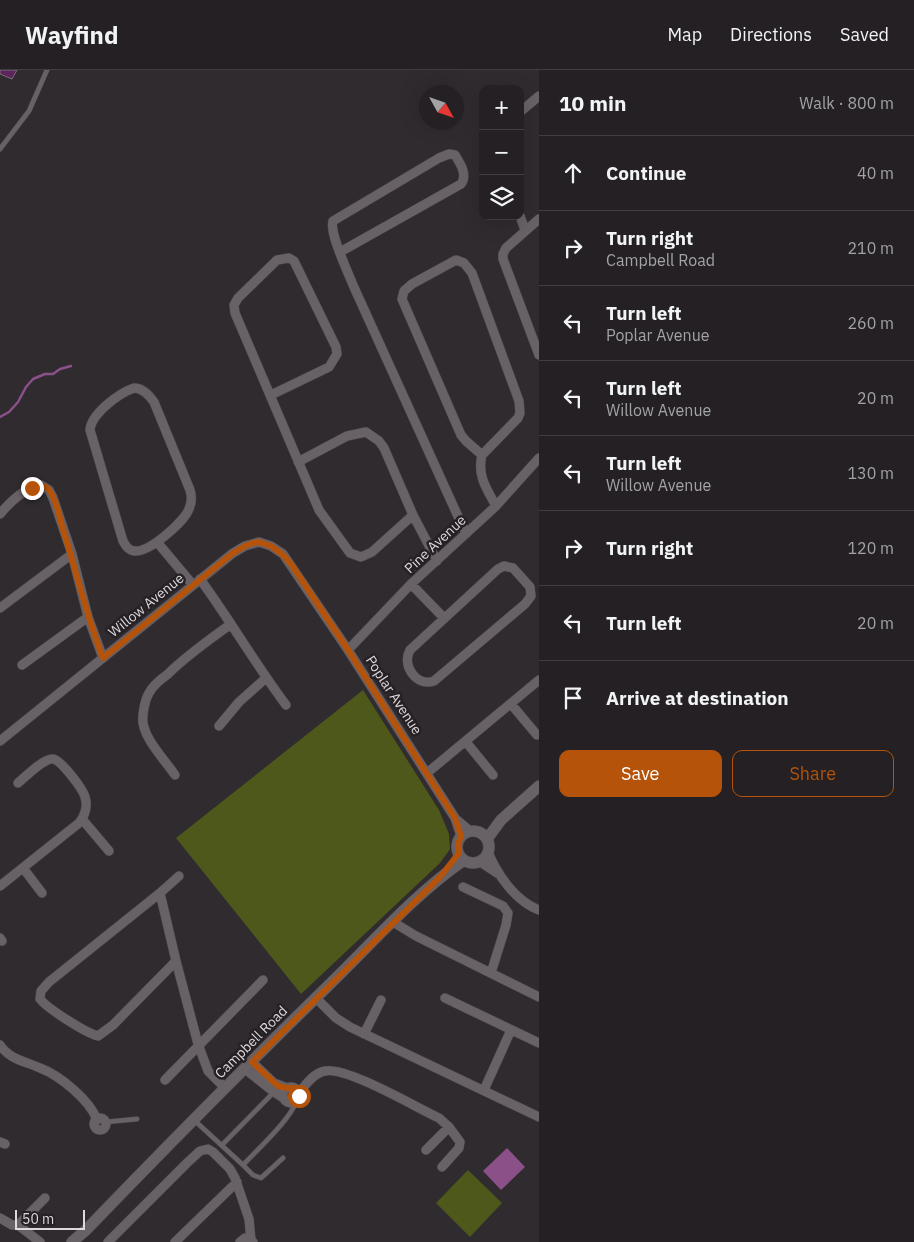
<!DOCTYPE html>
<meta charset="utf-8">
<style>
:root{--surface:#242023;--page:#2c282b;--text:#f1f3f6;--muted:#a3a3a6;--line:#413e41;--accent:#b45309}
body{margin:0;font-family:"IBM Plex Sans",sans-serif;background:var(--page);color:var(--text)}
.controls{position:absolute;right:15px;top:15px;display:grid;overflow:hidden;border-radius:10px;box-shadow:0 5px 20px #0002}
.controls button{width:45px;height:45px;display:grid;place-items:center;padding:0;border:0;border-bottom:1px solid var(--line);background:var(--surface);color:var(--text);font:25px sans-serif}
.compass{position:absolute;left:419px;top:15px;width:45px;height:45px;border-radius:50%;background:var(--surface);box-shadow:0 5px 20px #0002;rotate:130deg}
.scale{position:absolute;left:15px;bottom:12px;width:70px;box-sizing:border-box;padding-left:5px;border:2px solid #ddd9dc;border-top:0;font-size:14px;line-height:18px;white-space:nowrap;color:#ddd9dc;-webkit-text-stroke:4px #262125;paint-order:stroke}
.stop{position:absolute;width:15px;height:15px;margin:-11px;border:4px solid #b45309;border-radius:50%;background:#fff}
.stop.end{background:#b45309;border-color:#fff;box-shadow:0 1px 5px #0008}
.list{margin:0;padding:0;list-style:none}
h2{display:flex;justify-content:space-between;align-items:center;height:65px;margin:0;padding:0 20px;font-size:21px}
h2 small{font-size:16px;font-weight:400;color:var(--muted)}
.list li{display:grid;grid-template-columns:32px 1fr auto;gap:15px;align-items:center;box-sizing:border-box;height:75px;padding:0 20px;border-top:1px solid var(--line)}
.list b{display:block;font-size:19px;white-space:nowrap}
.list p{margin:0;font-size:16px;white-space:nowrap;color:var(--muted)}
.list em{font-size:16px;font-style:normal;color:var(--muted)}
.actions{display:flex;gap:10px;padding:15px 20px}
.actions a{flex:1;padding:11px 0;border:1px solid var(--accent);border-radius:10px;text-align:center;font-size:18px;color:var(--accent)}
.actions .main{background:var(--accent);color:#fff}
.icon{flex:none;width:28px;height:28px;fill:none;stroke:currentColor;stroke-width:2;stroke-linecap:round;stroke-linejoin:round}
.map{position:relative;flex:none;width:539px;height:1172px;overflow:hidden}
header{display:flex;align-items:center;gap:30px;box-sizing:border-box;height:70px;padding:0 25px;background:var(--surface);border-bottom:1px solid var(--line)}
header strong{font-size:24px}
nav{display:flex;gap:28px;margin-inline-start:auto;font-size:18px}
main{display:flex}
aside{flex:1;background:var(--surface)}
.map>svg:first-child{display:block}
.green{fill:#4e581b}
.water{fill:#8c5089}
.lines{fill:none;stroke-linecap:round;stroke-linejoin:round}
.stream{stroke:#8c5089;stroke-width:2.5}
.building{fill:#5d255b;stroke:#777177}
.service-casing{stroke:#4b464a;stroke-width:5.5}
.minor-casing{stroke:#4b464a;stroke-width:10}
.tertiary-casing{stroke:#4b464a;stroke-width:12}
.service{stroke:#686267;stroke-width:4.5}
.minor{stroke:#686267;stroke-width:9}
.tertiary{stroke:#686267;stroke-width:11}
.route{stroke:#b45309;stroke-width:6}
.labels{text-anchor:middle;dominant-baseline:central;stroke-width:5;stroke-linejoin:round;paint-order:stroke}
.street-label{font-size:14px;fill:#ddd9dc;stroke:#262125}
</style>
<header>
<strong>Wayfind</strong>
<nav><a>Map</a><a>Directions</a><a>Saved</a></nav>
</header>
<main>
<div class="map">
<svg width="539" height="1172" viewBox="0 0 539 1172">
<rect width="100%" height="100%" fill="#302b2f"/>
<path class="green" d="M363 620 439 740 449 764 450 779 440 793 301 924 176 768Z
M468 1100 502 1133 470 1167 436 1133Z"/>
<path class="water" d="M507 1078 525 1097 501 1120 483 1101Z"/>
<g class="lines">
<path class="stream" d="M0 347 9 342 18 332 26 317 33 309 45 304H53L60 299 71 296"/>
</g>
<path class="building" d="M0 0H17L12 9 0 4Z"/>
<g class="lines">
<defs>
<path id="service" d="M0 79 29 41 47 0
M194 1050 243 1095C256 1081 292 1048 296 1031
M106 1052 137 1049
M222 1075 274 1022
M243 1095 253 1105 261 1108 283 1088"/>
<path id="minor" d="M520 42 539 26
M520 146 525 160
M539 149 506 178 503 184V189L539 285
M340 182 461 114C468 105 460 93 455 85L449 84 439 88 333 151C329 163 348 202 353 215L466 464
M134 318C143 318 149 325 154 332L190 420C192 426 192 432 189 439 184 452 149 483 134 481 128 480 126 476 123 471L90 360C91 344 119 323 134 318Z
M271 325 329 297 337 284 336 277 294 191 289 188 277 190 238 228 234 235 235 243 319 440 350 483 361 487 372 482 413 445
M482 385 466 371 461 365 402 229 404 221 412 214 456 190 464 193 472 203 519 331 520 343 518 348 482 385C477 405 486 418 496 436
M298 392 347 366 366 362 379 371 384 378 413 445 437 491
M0 444C10 432 26 417 41 415L49 420 53 428 72 484 88 547 103 588
M157 472 193 515
M504 496 513 498 530 517 531 526 525 534 434 611C417 617 401 596 410 580L498 499Z
M200 509C230 550 256 595 286 635
M411 514 444 548
M0 538 72 484
M348 580 411 514 496 436 539 388
M22 595 88 547
M511 634 537 665
M219 656 239 632 266 608
M0 671 233 483 245 476 259 472 271 476 283 484 348 580 455 748 461 766
M466 672 493 705
M427 703 539 610
M175 705C164 689 146 671 143 653 142 644 145 630 149 623 153 615 161 609 168 604 187 585 209 570 231 554
M82 749 109 781
M457 750 470 761
M488 782C497 804 515 831 539 840
M479 791 497 803
M23 798 42 823
M0 816 79 753C85 746 88 736 85 727 83 719 61 690 53 689 44 688 25 707 18 713
M463 817 503 836 508 843 506 855 491 903
M160 823 176 891 198 974 208 1001 225 1018
M393 852 416 866 539 927
M0 868 2 871
M176 891 113 955 98 966C86 963 48 939 40 929L41 921 49 912 160 823 179 806
M316 928 336 948 350 957 539 1047
M445 928 539 973
M364 964 381 930
M0 975C10 990 25 991 40 998 59 1005 90 1030 97 1050
M252 992 274 1013 287 1018
M245 999 274 1022 285 1029
M165 1010 263 910
M283 1025a8 8 0 1 1 16 0a8 8 0 1 1-16 0Z
M484 1020 511 960
M299 1023C306 1014 314 1003 325 1001 346 996 417 1038 439 1048L449 1057 460 1072 459 1078 442 1097
M94 1054a6 6 0 1 1 12 0a6 6 0 1 1-12 0Z
M0 1072 5 1074
M426 1080 449 1057
M0 1148 12 1155H18L45 1128
M18 1155 40 1172
M108 1172 188 1092 200 1081 208 1079 213 1082 230 1099 235 1108 249 1149 251 1170
M175 1172 237 1112
M240 1172 245 1168 253 1172"/>
<path id="tertiary" d="M457 777a16 16 0 1 1 32 0a16 16 0 1 1-32 0Z
M487 769 501 750 539 716
M72 1172 86 1160C166 1077 248 994 331 913 374 871 415 824 464 790"/>
</defs>
<use href="#service" class="service-casing"/>
<use href="#minor" class="minor-casing"/>
<use href="#tertiary" class="tertiary-casing"/>
<use href="#service" class="service"/>
<use href="#minor" class="minor"/>
<use href="#tertiary" class="tertiary"/>
</g>
<g class="lines">
<path class="route" d="M32 418C38 415 44 414 49 420 56 429 59 445 62 456 76 500 86 545 103 588L233 483 245 476 253 473 259 472 271 476 282 484 291 494 348 580 455 748 461 766 458 774 459 783 440 807 252 992 278 1016 287 1018H295L299 1026"/>
</g>
<g class="labels">
<g class="street-label">
<text transform="translate(435 474) rotate(-43)">Pine Avenue</text>
<text transform="translate(146 535) rotate(-39)">Willow Avenue</text>
<text transform="translate(394 625) rotate(57)">Poplar Avenue</text>
<text transform="translate(251 972) rotate(-45)">Campbell Road</text>
</g>
</g>
</svg>
<div class="controls">
<button>+</button>
<button>−</button>
<button><svg class="icon" aria-label="layers" viewBox="0 0 24 24"><path d="M12 4l9 5-9 5-9-5zM3 14l9 5 9-5"/></svg></button>
</div>
<svg class="compass" viewBox="-18 -18 36 36"><path d="M0-13l5 13h-10z" fill="#e53935"/><path d="M0 13l5-13h-10z" fill="#a3a3a6"/></svg>
<div class="scale">50 m</div>
<div class="stop" style="left:299px;top:1026px"></div>
<div class="stop end" style="left:32px;top:418px"></div>
</div>
<aside>
<h2>10 min<small>Walk · 800 m</small></h2>
<ul class="list">
<li><svg class="icon" aria-label="ahead" viewBox="0 0 24 24"><path d="M12 20V5M6 11l6-6 6 6"/></svg><div><b>Continue</b></div><em>40 m</em></li>
<li><svg class="icon" aria-label="right" viewBox="0 0 24 24"><path d="M7 20v-9h11M14 6l5 5-5 5"/></svg><div><b>Turn right</b><p>Campbell Road</p></div><em>210 m</em></li>
<li><svg class="icon" aria-label="left" viewBox="0 0 24 24"><path d="M17 20v-9H6M10 6l-5 5 5 5"/></svg><div><b>Turn left</b><p>Poplar Avenue</p></div><em>260 m</em></li>
<li><svg class="icon" aria-label="left" viewBox="0 0 24 24"><path d="M17 20v-9H6M10 6l-5 5 5 5"/></svg><div><b>Turn left</b><p>Willow Avenue</p></div><em>20 m</em></li>
<li><svg class="icon" aria-label="left" viewBox="0 0 24 24"><path d="M17 20v-9H6M10 6l-5 5 5 5"/></svg><div><b>Turn left</b><p>Willow Avenue</p></div><em>130 m</em></li>
<li><svg class="icon" aria-label="right" viewBox="0 0 24 24"><path d="M7 20v-9h11M14 6l5 5-5 5"/></svg><div><b>Turn right</b></div><em>120 m</em></li>
<li><svg class="icon" aria-label="left" viewBox="0 0 24 24"><path d="M17 20v-9H6M10 6l-5 5 5 5"/></svg><div><b>Turn left</b></div><em>20 m</em></li>
<li><svg class="icon" aria-label="arrive" viewBox="0 0 24 24"><path d="M6 21V4h12l-3 4 3 4H6"/></svg><div><b>Arrive at destination</b></div></li>
</ul>
<div class="actions"><a class="main">Save</a><a>Share</a></div>
</aside>
</main>
